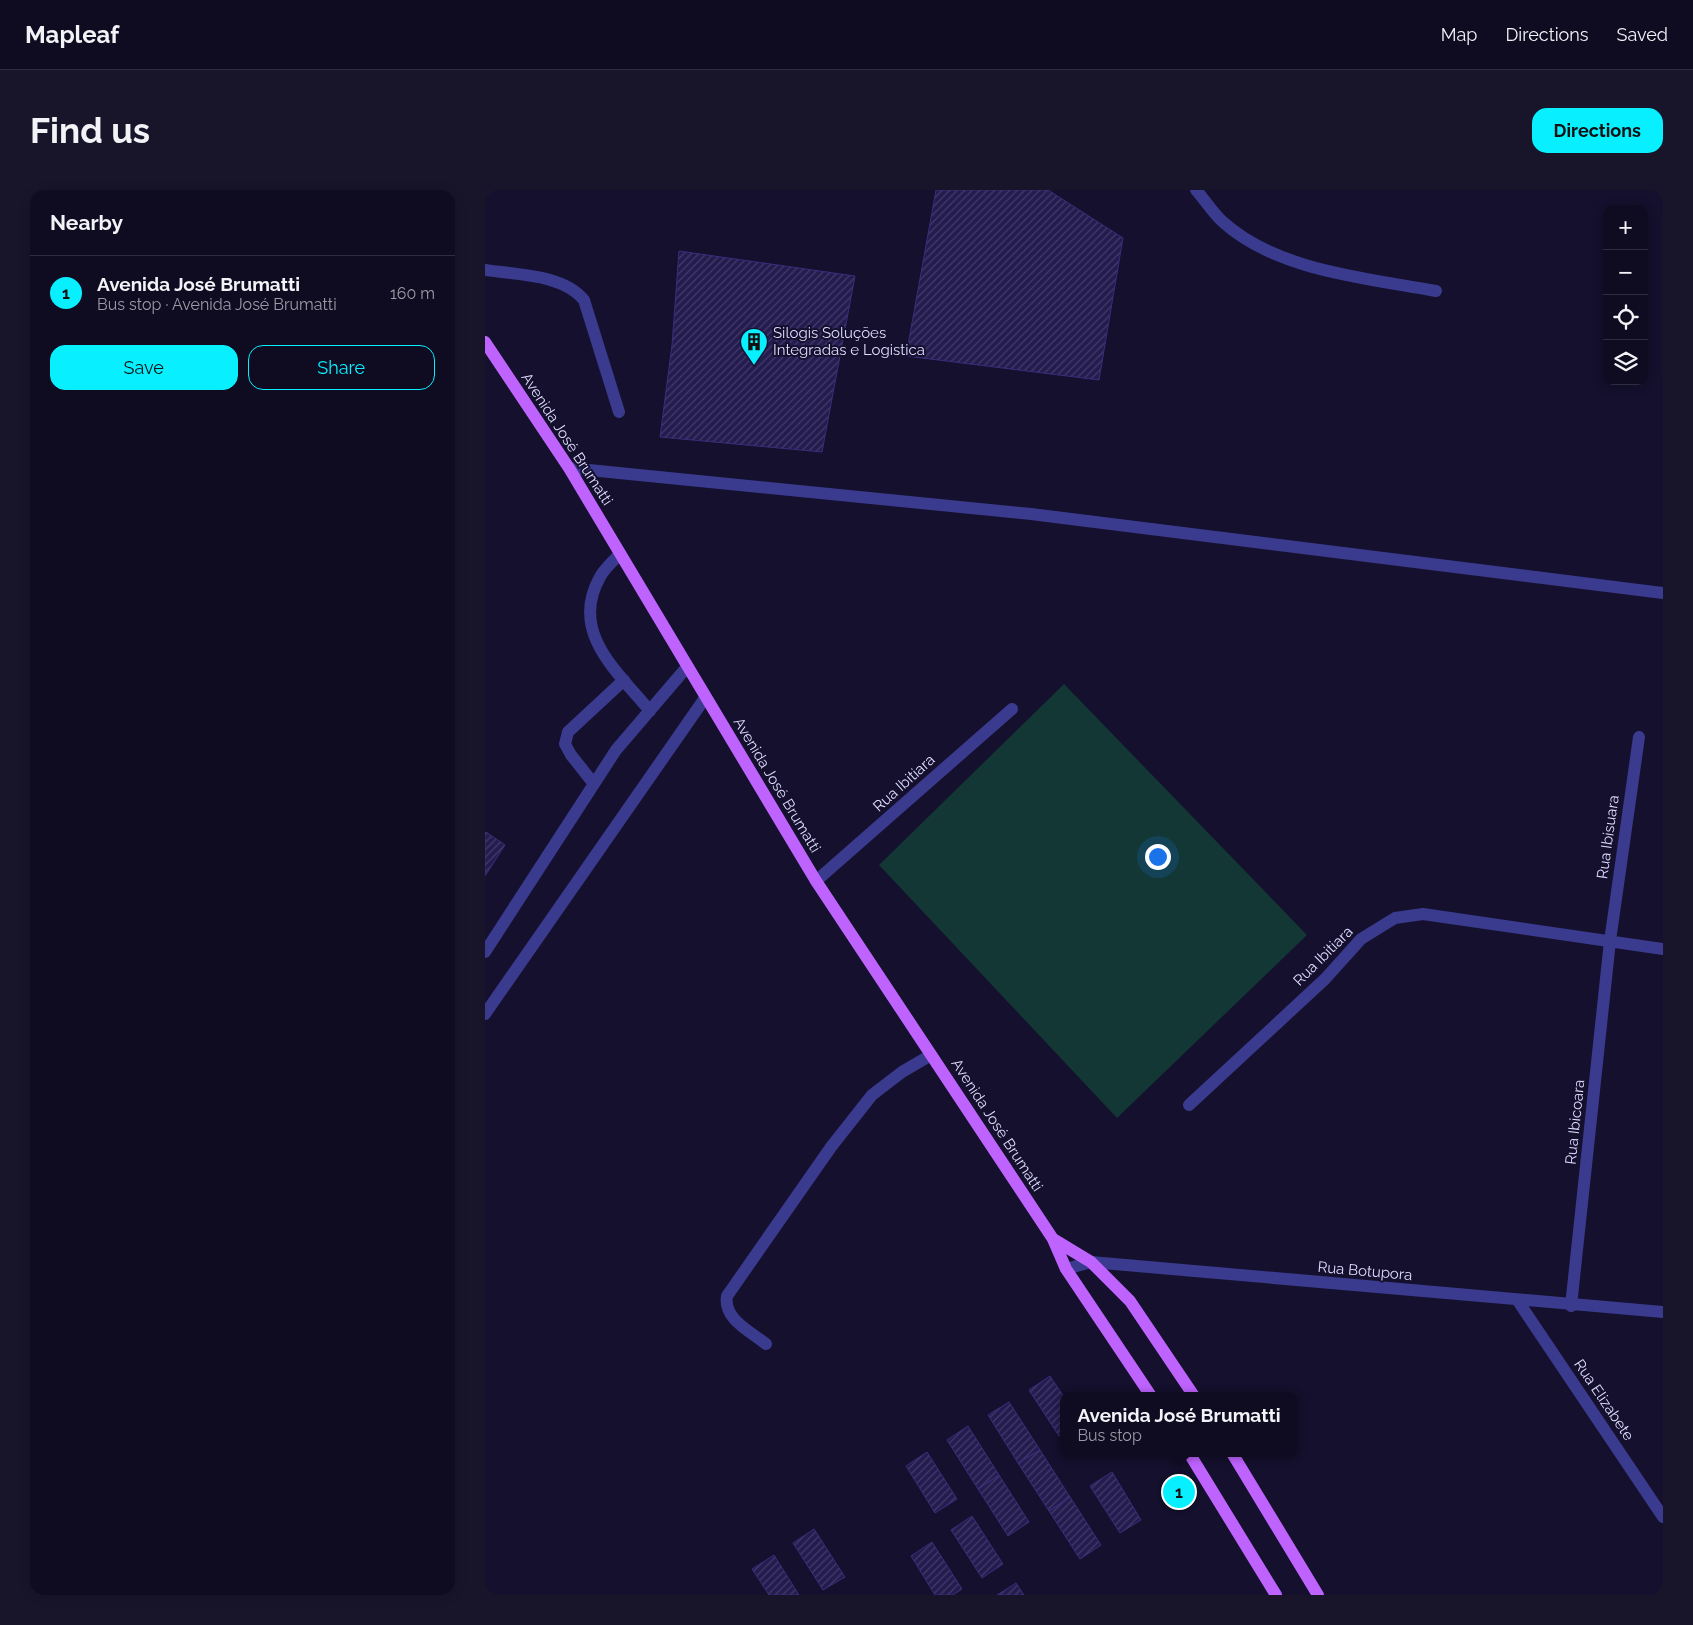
<!DOCTYPE html>
<meta charset="utf-8">
<style>
:root{--surface:#0f0c22;--page:#18152a;--text:#f1f3f6;--muted:#9b9ba5;--line:#2f2c40;--accent:#08efff}
body{margin:0;font-family:Raleway,sans-serif;background:var(--page);color:var(--text)}
.controls{position:absolute;right:15px;top:15px;display:grid;overflow:hidden;border-radius:10px;box-shadow:0 2px 12px #0003}
.controls button{width:45px;height:45px;display:grid;place-items:center;padding:0;border:0;border-bottom:1px solid var(--line);background:var(--surface);color:var(--text);font:25px sans-serif}
.you{position:absolute;left:672px;top:666px;width:18px;height:18px;margin:-12px;border:4px solid #fff;border-radius:50%;background:#1a73e8;box-shadow:0 0 0 8px #1a73e833}
.badge{display:grid;place-items:center;width:32px;height:32px;border-radius:50%;background:var(--accent);color:#111;font-size:16px;font-weight:700}
.pin{position:absolute;translate:-50% -50%;border:2px solid #fff;box-shadow:0 1px 5px #0006}
.popup{position:absolute;left:575px;top:1202px;width:238px;height:65px;box-sizing:border-box;display:grid;place-content:center;border-radius:10px;background:var(--surface);filter:drop-shadow(0 1px 4px #0005);font-size:16px;white-space:nowrap;color:var(--muted)}
.popup b{font-size:19px;color:var(--text)}
.popup::after{content:'';position:absolute;left:50%;top:100%;margin-left:-10px;border:10px solid transparent;border-top-color:var(--surface)}
.list{margin:0;padding:0;list-style:none}
h2{display:flex;justify-content:space-between;align-items:center;height:65px;margin:0;padding:0 20px;font-size:21px}
h2 small{font-size:16px;font-weight:400;color:var(--muted)}
.list li{display:grid;grid-template-columns:32px 1fr auto;gap:15px;align-items:center;box-sizing:border-box;height:75px;padding:0 20px;border-top:1px solid var(--line)}
.list b{display:block;font-size:19px;white-space:nowrap}
.list p{margin:0;font-size:16px;white-space:nowrap;color:var(--muted)}
.list em{font-size:16px;font-style:normal;color:var(--muted)}
.actions{display:flex;gap:10px;padding:15px 20px}
.actions a{flex:1;padding:11px 0;border:1px solid var(--accent);border-radius:15px;text-align:center;font-size:18px;color:var(--accent)}
.actions .main{background:var(--accent);color:#111}
.icon{flex:none;width:28px;height:28px;fill:none;stroke:currentColor;stroke-width:2;stroke-linecap:round;stroke-linejoin:round}
.map{position:relative;flex:none;width:1178px;height:1405px;overflow:hidden;border-radius:15px}
header{display:flex;align-items:center;gap:30px;box-sizing:border-box;height:70px;padding:0 25px;background:var(--surface);border-bottom:1px solid var(--line)}
header strong{font-size:24px}
nav{display:flex;gap:28px;margin-inline-start:auto;font-size:18px}
.intro{display:flex;align-items:center;justify-content:space-between;box-sizing:border-box;height:120px;padding:0 30px}
h1{margin:0;font-size:35px}
.button{padding:12px 22px;border-radius:15px;background:var(--accent);color:#111;font-size:18px;font-weight:700}
main{display:flex;gap:30px;padding:0 30px}
aside{flex:1;background:var(--surface);border-radius:15px;box-shadow:0 2px 12px #0003}
.map>svg:first-child{display:block}
.green{fill:#133735}
.building{fill:url(#building-hatch);stroke:#3a2d7c}
.lines{fill:none;stroke-linecap:round;stroke-linejoin:round}
.minor{stroke:#3a3a8e;stroke-width:12}
.major{stroke:#bf63ff;stroke-width:12}
.labels{text-anchor:middle;dominant-baseline:central;stroke-width:4;stroke-linejoin:round;paint-order:stroke}
.poi-label{font-size:15px;fill:#dfdcff;stroke:#14102d;text-anchor:start}
.street-label{font-size:15px;fill:#dfdcff;stroke:#14102d}
</style>
<header>
<strong>Mapleaf</strong>
<nav><a>Map</a><a>Directions</a><a>Saved</a></nav>
</header>
<div class="intro"><h1>Find us</h1><a class="button">Directions</a></div>
<main>
<aside>
<h2>Nearby<small></small></h2>
<ul class="list">
<li><span class="badge">1</span><div><b>Avenida José Brumatti</b><p>Bus stop · Avenida José Brumatti</p></div><em>160 m</em></li>
</ul>
<div class="actions"><a class="main">Save</a><a>Share</a></div>
</aside>
<div class="map">
<svg width="1178" height="1405" viewBox="0 0 1178 1405">
<defs>
<pattern id="building-hatch" width="6" height="6" patternUnits="userSpaceOnUse" patternTransform="scale(1.25)"><rect width="6" height="6" fill="#241c4f"/><path d="M-1 1l2-2M0 6l6-6M5 7l2-2" fill="none" stroke="#433c69"/></pattern>
</defs>
<rect width="100%" height="100%" fill="#14102d"/>
<path class="green" d="M579 494 822 745 632 928 394 675Z"/>
<path class="building" d="M451 0H563L638 48 614 190 421 166Z
M194 61 370 86 337 262 175 247 187 155Z
M1 642 20 655 0 686V643Z
M565 1186 579 1207V1243L574 1246 544 1200Z
M524 1212 555 1260 533 1273 503 1225Z
M483 1236 514 1285 493 1299 462 1250Z
M555 1260 585 1307 564 1321 533 1273Z
M442 1262 472 1309 450 1323 421 1276Z
M627 1282 656 1330 635 1343 605 1296Z
M514 1285 544 1332 523 1346 493 1299Z
M585 1307 616 1355 595 1369 564 1321Z
M487 1326 518 1374 497 1388 466 1340Z
M329 1339 360 1387 338 1400 308 1353Z
M447 1352 477 1399 468 1405H450L426 1366Z
M289 1365 314 1405H284L267 1379Z
M531 1393 539 1405H512Z"/>
<g class="lines">
<path class="minor" d="M711 0C720 10 728 23 738 32 792 81 882 88 951 101
M0 80C32 85 78 84 99 110L134 222
M84 278 546 324 1178 403
M135 364C128 371 119 379 115 387 84 442 132 481 165 521
M109 594 86 565 80 554 83 542 139 490
M331 691 527 519
M0 762 131 560 202 477
M0 824 220 508
M704 915 840 789 876 749 910 728 938 724 1178 759
M581 1079 606 1072 1178 1122
M1033 1111 1178 1327
M1086 1116 1125 751 1154 547
M281 1154C265 1141 238 1129 242 1106L346 957 387 905 417 882 446 865"/>
<path class="major" d="M0 152 84 278 331 691 568 1049 581 1079 666 1206
M568 1049 606 1072 645 1111 709 1206
M704 1263 791 1405
M747 1263 833 1405"/>
</g>
<defs>
<symbol id="building-pin" viewBox="-11 -11 22 30"><path d="M0 17L-7.5 6A9.5 9.5 0 1 1 7.5 6Z" fill="#08efff" stroke="#14102d"/><path d="M-4-6H4V6H1V3H-1V6H-4ZM-2.5-4.3h1.7v1.8h-1.7ZM.8-4.3h1.7v1.8H.8ZM-2.5-1h1.7V.8h-1.7ZM.8-1h1.7V.8H.8Z" fill="#111"/></symbol>
</defs>
<g fill-rule="evenodd">
<use href="#building-pin" x="253" y="136" width="32" height="43"/>
</g>
<g class="labels">
<g class="poi-label">
<text x="288" y="143">Silogis Soluções<tspan x="288" dy="17">Integradas e Logistica</tspan></text>
</g>
<g class="street-label">
<text transform="translate(82 249) rotate(57)">Avenida José Brumatti</text>
<text transform="translate(419 593) rotate(-42)">Rua Ibitiara</text>
<text transform="translate(292 595) rotate(59)">Avenida José Brumatti</text>
<text transform="translate(1123 647) rotate(-82)">Rua Ibisuara</text>
<text transform="translate(838 766) rotate(-45)">Rua Ibitiara</text>
<text transform="translate(1090 932) rotate(-84)">Rua Ibicoara</text>
<text transform="translate(512 935) rotate(57)">Avenida José Brumatti</text>
<text transform="translate(880 1081) rotate(5)">Rua Botupora</text>
<text transform="translate(1119 1210) rotate(56)">Rua Elizabete</text>
</g>
</g>
</svg>
<div class="controls">
<button>+</button>
<button>−</button>
<button><svg class="icon" aria-label="locate" viewBox="0 0 24 24"><circle cx="12" cy="12" r="6"/><path d="M12 2v4M12 18v4M2 12h4M18 12h4"/></svg></button>
<button><svg class="icon" aria-label="layers" viewBox="0 0 24 24"><path d="M12 4l9 5-9 5-9-5zM3 14l9 5 9-5"/></svg></button>
</div>
<div class="you"></div>
<div class="pin badge" style="left:694px;top:1302px">1</div>
<div class="popup"><b>Avenida José Brumatti</b>Bus stop</div>
</div>
</main>
